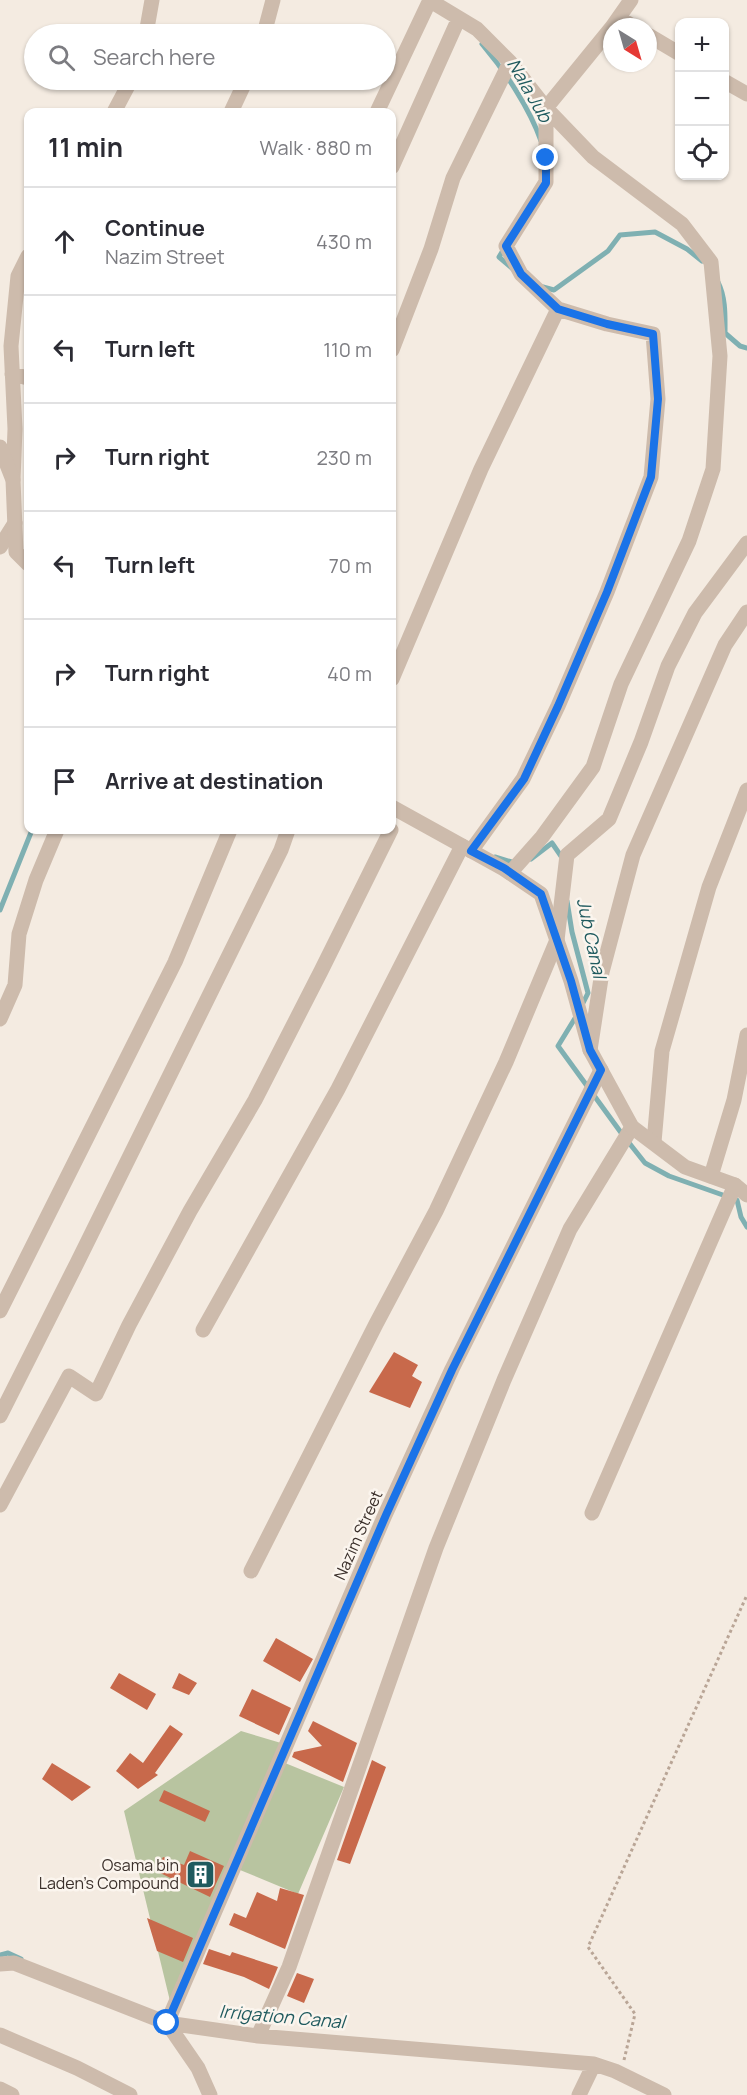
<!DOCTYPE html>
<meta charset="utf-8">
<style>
:root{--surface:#fff;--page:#f2f2f3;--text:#2b2b33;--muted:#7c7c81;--line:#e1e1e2}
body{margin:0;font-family:Manrope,sans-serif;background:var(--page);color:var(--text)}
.controls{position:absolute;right:18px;top:18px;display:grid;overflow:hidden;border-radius:12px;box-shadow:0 2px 4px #0004}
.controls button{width:54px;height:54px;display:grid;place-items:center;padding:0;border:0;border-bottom:2px solid var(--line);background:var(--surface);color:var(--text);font:30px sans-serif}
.compass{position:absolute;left:603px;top:18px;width:54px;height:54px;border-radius:50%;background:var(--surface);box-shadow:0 2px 4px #0004;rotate:143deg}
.stop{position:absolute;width:18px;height:18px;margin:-14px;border:4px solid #1a73e8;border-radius:50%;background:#fff}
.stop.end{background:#1a73e8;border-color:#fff;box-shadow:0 2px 6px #0008}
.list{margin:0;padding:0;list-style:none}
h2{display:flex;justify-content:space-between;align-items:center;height:78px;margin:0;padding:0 24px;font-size:26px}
h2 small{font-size:20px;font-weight:400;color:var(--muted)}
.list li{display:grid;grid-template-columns:39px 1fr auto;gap:18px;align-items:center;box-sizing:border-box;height:108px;padding:0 24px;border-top:2px solid var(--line)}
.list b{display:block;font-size:22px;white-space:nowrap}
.list p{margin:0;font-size:20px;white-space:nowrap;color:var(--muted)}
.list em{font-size:20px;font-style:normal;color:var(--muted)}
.icon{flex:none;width:33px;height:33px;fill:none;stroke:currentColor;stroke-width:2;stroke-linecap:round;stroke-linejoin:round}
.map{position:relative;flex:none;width:747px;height:2095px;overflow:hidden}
.search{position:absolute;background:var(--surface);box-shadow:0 2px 4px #0004;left:24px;top:24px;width:372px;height:66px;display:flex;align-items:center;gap:15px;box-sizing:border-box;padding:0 21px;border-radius:33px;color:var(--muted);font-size:22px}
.panel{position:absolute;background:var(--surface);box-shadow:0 2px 4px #0004;left:24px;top:108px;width:372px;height:726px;border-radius:12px}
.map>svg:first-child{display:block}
.green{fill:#b8c4a0}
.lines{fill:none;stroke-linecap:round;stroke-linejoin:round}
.stream{stroke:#7fb0b2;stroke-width:5}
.building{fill:#c8694b}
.path{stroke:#b9a596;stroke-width:3;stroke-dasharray:3 3;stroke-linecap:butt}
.minor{stroke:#cdbbac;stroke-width:15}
.tertiary{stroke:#cdbbac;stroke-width:15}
.route{stroke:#1a73e8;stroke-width:8}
.labels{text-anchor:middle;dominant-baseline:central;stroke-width:5;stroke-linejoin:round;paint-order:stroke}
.street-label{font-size:16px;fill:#3b302b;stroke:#fbf5ee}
.poi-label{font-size:16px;fill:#3b302b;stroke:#fbf5ee;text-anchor:end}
.water-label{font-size:18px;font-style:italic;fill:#1f5a5e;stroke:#fbf5ee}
</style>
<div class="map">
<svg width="747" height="2095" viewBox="0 0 747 2095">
<rect width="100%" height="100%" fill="#f4ebe1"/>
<path class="green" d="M241 1731 281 1743 170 2001 124 1811Z
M285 1763 344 1787 298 1894 240 1870Z"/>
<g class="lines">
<path class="stream" d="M482 44C505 71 530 109 541 141
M505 247 499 257 513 269
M718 282C726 298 725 316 725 333L740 346 747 348
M543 287 554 290 608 251 620 235 655 232 687 249 702 261
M495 857 515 863
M531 859 552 843 563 859
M567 901 572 932 588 993 581 1007
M0 910 32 830
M577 1015 558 1046 622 1134 645 1163 669 1176 737 1200 741 1217 747 1227
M0 1955 8 1953 21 1959"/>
</g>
<path class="building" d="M394 1352 418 1365 412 1376 422 1382 410 1408 369 1392Z
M276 1638 313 1659 300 1682 263 1661Z
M119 1673 156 1694 147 1710 110 1688Z
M179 1673 197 1683 189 1695 172 1688Z
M252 1689 291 1708 279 1735 239 1716Z
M313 1721 357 1743 343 1782 292 1757 294 1752 322 1746 308 1731Z
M170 1725 183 1734 155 1773 158 1775 138 1789 116 1771 130 1753 143 1763Z
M372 1760 386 1767 350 1864 337 1860Z
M52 1763 91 1787 72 1801 42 1779Z
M164 1790 210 1811 205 1822 159 1801Z
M190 1851 224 1866 210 1897 156 1871 163 1857 184 1865Z
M280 1888 304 1895 285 1949 229 1925 234 1913 246 1918 257 1892 277 1901Z
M147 1918 193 1938 183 1962 157 1951Z
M209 1949 230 1956 232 1952 278 1967 269 1989 244 1977 203 1964Z
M297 1973 314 1979 304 2003 287 1996Z"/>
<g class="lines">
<path class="path" d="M624 2060 635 2014 588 1947 747 1595"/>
<path class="minor" d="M619 18 634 27
M612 27 631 0
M146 34 152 0
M264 34 273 0
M648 35 680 54
M724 81 747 94
M114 112 131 80
M231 112 246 80
M377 112 430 0
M392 167 459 18
M392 350 431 249 453 178 510 62
M12 374 28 378
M13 480 15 429 11 346 18 276 28 256
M0 547 15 523
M392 679 481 469 558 309 521 274 506 246 546 182V108L510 62 477 29 429 0
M471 851 523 779 558 706 607 592 651 477 658 399 653 334 607 324 558 309
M510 873 542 837 593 767 621 684 689 541 713 469 720 356 711 262 682 224 593 157 546 108 612 27
M0 1019 15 985 19 934 36 880 57 830
M590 1050 602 972 633 855 725 645 747 612
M654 1142 662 1051 709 887 747 790
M711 1176 734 1100 747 1035
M0 1311 175 962 230 830
M203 1330 338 1089 462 846
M0 1416 77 1263 281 850 288 830
M0 1505 69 1376 96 1394 129 1325 190 1211 255 1100 321 971 391 830
M592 1513 735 1185
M251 1571 376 1324 436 1211 506 1062 557 940 567 855 609 819 641 742 668 666 695 613 747 543
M0 1964 14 1963 167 2023 258 2036 594 2064 615 2071 664 2095
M0 2035 77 2068 130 2095
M258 2036 289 1967 436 1548 504 1380 570 1229 632 1127
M0 2089 12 2095
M210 2095 198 2068 167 2023 385 1515 452 1369 601 1070
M579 2095 594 2064"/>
<path class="tertiary" d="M0 447 13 480 16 552 28 564
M392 807 504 869 541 894 571 981 590 1050 632 1127 685 1167 735 1185 747 1195"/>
</g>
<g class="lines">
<path class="route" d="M167 2023 386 1515 452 1370 601 1070 590 1050 571 981 541 894 504 868 471 851 524 779 558 706 607 592 651 477 658 399 653 334 607 324 558 309 521 274 506 246 546 183V158"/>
</g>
<defs>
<symbol id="building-square" viewBox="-11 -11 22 22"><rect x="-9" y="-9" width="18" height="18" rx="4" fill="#1f5a5e" stroke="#fbf5ee"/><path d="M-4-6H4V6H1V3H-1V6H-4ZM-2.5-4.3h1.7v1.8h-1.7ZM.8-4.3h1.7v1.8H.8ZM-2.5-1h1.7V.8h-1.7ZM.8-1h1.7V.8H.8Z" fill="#fff"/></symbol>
</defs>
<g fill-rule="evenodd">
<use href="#building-square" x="184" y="1858" width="33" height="33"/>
</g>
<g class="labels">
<g class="street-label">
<text transform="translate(358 1535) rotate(-66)">Nazim Street</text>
</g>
<g class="poi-label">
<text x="179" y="1865">Osama bin<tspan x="179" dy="18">Laden's Compound</tspan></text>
</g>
<g class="water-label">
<text transform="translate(530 90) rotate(60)">Nala Jub</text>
<text transform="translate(592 938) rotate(78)">Jub Canal</text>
<text transform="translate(282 2016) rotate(5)">Irrigation Canal</text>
</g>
</g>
</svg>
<div class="controls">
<button>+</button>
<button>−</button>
<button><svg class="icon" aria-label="locate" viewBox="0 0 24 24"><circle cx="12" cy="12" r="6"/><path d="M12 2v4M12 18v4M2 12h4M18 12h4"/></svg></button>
</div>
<svg class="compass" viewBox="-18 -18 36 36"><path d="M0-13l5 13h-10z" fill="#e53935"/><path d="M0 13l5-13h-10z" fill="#7c7c81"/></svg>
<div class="stop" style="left:167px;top:2023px"></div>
<div class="stop end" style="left:546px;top:158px"></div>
<div class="search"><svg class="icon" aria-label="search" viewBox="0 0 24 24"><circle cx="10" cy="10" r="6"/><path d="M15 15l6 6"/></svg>Search here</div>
<section class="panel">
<h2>11 min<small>Walk · 880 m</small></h2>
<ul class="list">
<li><svg class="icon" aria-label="ahead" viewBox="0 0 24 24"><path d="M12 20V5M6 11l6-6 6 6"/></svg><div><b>Continue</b><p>Nazim Street</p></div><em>430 m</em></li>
<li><svg class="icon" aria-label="left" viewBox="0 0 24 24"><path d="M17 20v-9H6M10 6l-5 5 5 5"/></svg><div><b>Turn left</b></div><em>110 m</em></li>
<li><svg class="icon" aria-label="right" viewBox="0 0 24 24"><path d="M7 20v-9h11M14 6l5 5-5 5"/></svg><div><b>Turn right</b></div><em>230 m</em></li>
<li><svg class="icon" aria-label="left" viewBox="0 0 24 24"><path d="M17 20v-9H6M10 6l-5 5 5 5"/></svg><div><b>Turn left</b></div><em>70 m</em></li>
<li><svg class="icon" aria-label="right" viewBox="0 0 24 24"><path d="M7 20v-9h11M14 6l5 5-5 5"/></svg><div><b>Turn right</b></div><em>40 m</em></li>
<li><svg class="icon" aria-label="arrive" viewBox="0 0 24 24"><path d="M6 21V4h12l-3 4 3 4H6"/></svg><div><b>Arrive at destination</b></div></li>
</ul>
</section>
</div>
